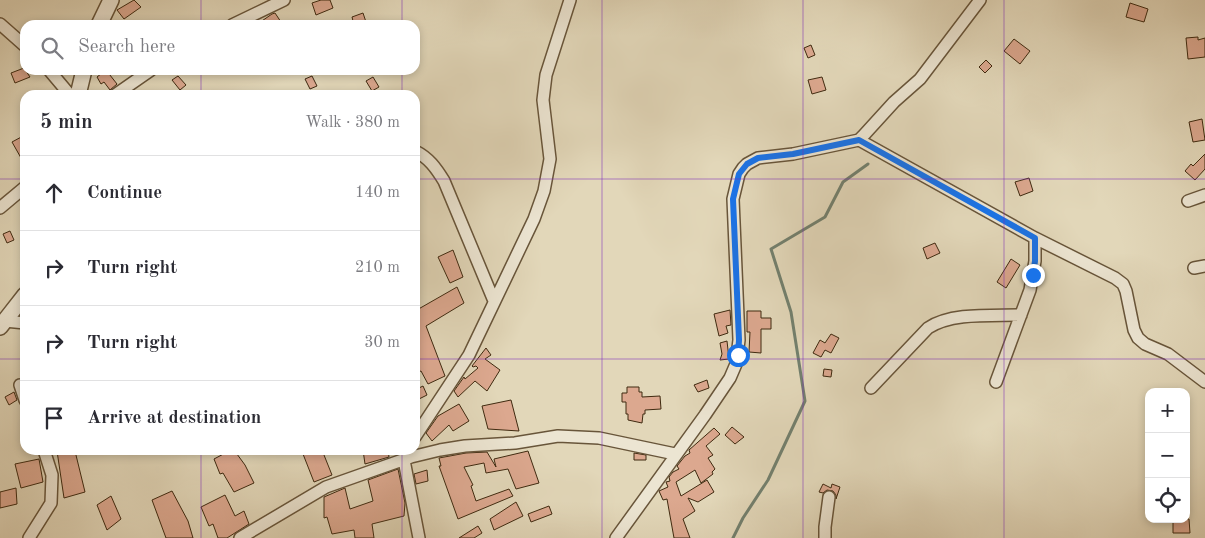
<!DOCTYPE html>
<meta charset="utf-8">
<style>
:root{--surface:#fff;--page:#f7f7f7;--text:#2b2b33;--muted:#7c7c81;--line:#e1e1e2}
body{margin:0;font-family:"Old Standard TT",serif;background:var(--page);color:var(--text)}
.controls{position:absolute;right:15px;bottom:15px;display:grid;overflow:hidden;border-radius:10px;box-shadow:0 2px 8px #0003}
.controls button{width:45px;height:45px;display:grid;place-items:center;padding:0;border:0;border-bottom:1px solid var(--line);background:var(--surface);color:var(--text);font:25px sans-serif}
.stop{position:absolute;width:15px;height:15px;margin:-11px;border:4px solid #1a73e8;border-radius:50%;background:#fff}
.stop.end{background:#1a73e8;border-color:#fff;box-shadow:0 1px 5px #0008}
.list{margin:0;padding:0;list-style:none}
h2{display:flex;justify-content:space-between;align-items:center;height:65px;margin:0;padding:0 20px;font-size:21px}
h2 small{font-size:16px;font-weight:400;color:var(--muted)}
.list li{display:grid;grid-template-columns:32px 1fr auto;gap:15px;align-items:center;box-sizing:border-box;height:75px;padding:0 20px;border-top:1px solid var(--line)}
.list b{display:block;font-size:19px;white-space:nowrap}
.list em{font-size:16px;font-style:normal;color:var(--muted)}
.icon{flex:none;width:28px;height:28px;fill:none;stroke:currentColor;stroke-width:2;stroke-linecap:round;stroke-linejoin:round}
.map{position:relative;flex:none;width:1205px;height:538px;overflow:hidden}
.search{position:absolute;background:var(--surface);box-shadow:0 2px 8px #0003;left:20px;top:20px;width:400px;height:55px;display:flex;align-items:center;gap:12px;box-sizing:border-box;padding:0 18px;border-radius:15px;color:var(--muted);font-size:19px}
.panel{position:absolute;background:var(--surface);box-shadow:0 2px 8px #0003;left:20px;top:90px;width:400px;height:365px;border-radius:15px}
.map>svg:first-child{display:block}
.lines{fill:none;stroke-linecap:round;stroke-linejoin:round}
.stream{stroke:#73806e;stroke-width:3}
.building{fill:#dca88f;stroke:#3f2a10}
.minor-casing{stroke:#68553a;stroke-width:14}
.tertiary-casing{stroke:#68553a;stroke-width:18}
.minor{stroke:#ece5d2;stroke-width:11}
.tertiary{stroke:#ece5d2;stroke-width:15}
.route{stroke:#1a73e8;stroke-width:6}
.grid{fill:none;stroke:#7b2cbf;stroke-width:1;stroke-opacity:0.55}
</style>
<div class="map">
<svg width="1205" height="538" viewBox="0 0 1205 538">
<rect width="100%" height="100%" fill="#e2d7b9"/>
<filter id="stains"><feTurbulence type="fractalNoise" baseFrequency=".004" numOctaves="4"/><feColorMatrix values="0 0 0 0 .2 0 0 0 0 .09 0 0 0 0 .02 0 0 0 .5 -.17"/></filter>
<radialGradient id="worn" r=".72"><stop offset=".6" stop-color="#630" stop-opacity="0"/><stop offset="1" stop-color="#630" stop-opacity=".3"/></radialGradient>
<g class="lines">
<path class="stream" d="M733 538 743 518 768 480 805 401 791 312 771 249 825 217 843 182 868 164"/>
</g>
<path class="building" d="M134 0 141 7 124 19 117 10Z
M321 0H330L333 8 316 15 312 3Z
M1130 3 1148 9 1144 22 1126 17Z
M275 13 283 25H256L272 14Z
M363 13 367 25H354L352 17Z
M1198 37V40L1205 38V57L1188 59 1186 38Z
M1014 39 1030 51 1020 64 1004 51Z
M811 45 815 55 808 58 804 48Z
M986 60 992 66 985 73 979 67Z
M24 68 30 77 15 83 11 73Z
M106 70 117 84 110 90 104 82 101 84 97 77Z
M178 76 186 85 180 90 172 80Z
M312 76 317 86 310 89 305 79Z
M373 77 379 87 372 91 366 81Z
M822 77 826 90 812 94 808 80Z
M1202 119 1205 140 1193 142 1189 122Z
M25 135V165L12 142Z
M1205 154V169L1195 180 1185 171 1191 164 1193 166Z
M1029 178 1033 191 1020 196 1015 182Z
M10 231 14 240 7 243 3 234Z
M935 243 940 253 927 259 923 248Z
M453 250 463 277 450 283 438 257Z
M1011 259 1020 265 1006 288 997 282Z
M457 287 464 303 426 326 445 376 428 384 421 371 415 373V311Z
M730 310 731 325 726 326 728 333 719 336 714 314Z
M747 311H761V318H771V329H761V353L749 352 750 332H747Z
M831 334 839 338 831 353 825 350 821 357 813 353 820 340 825 343Z
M727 341 729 359 720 360 722 354 720 343Z
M486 348 491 355 485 359 500 370 487 391 475 381 458 397 454 391 464 377 465 379 478 368 476 366 473 367 472 366Z
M824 369 832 370 831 377 823 376Z
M707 380 709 388 698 392 694 385Z
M423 386 427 395 415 401V390Z
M627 387H639V392H642V397L660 396 661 409 645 410V414H643L642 423 628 420V414H626V402H622V393H627Z
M14 392 17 400 9 405 5 397Z
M511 400 519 431 488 429 482 406Z
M459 404 469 421 453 431 449 425 432 441 426 433 438 416Z
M732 427 744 437 735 444 725 435Z
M714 428 720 434 706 446 713 455 708 458 715 469 712 472 713 474 701 483 695 470 676 482 681 496 707 480 714 492 698 502 688 498 695 511 683 519 690 538H674L667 499 663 500 659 491 668 487 666 482 670 481 669 477 673 472 679 469 677 466 685 456 690 453 689 450Z
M231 450H234L245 465 254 483 234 492 223 473 220 474 214 459Z
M314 450H322L332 475 314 482 303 454Z
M363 450H388L389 457 365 464Z
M57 451H75L85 492 64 498Z
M528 451 539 483 516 489 508 469 486 473 484 463 464 467 473 485 471 486 476 501 509 489 513 496 458 519 439 466H441L439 458 466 453 487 452 496 467 494 459Z
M634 453 646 455V460H634Z
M39 459 43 482 21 488 15 464Z
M398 469 405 503 404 516 372 524 374 538H355L354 530 332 534 327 517 324 518V497L345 488 350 509 373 501 368 480Z
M427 470 428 481 416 484 414 474Z
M823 484 831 488 832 484 840 487 836 499V495L833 491 827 490 823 493 819 492Z
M16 488 17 504 0 508V492Z
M172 491 188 521 193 538H166L152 500Z
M225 495 235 516 244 511 249 524 227 538H218L213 524 209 526 201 507Z
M111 496 121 519 107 530 97 505Z
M516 502 523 516 494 530 490 519Z
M549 506 552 514 531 522 528 514Z
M1173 519H1189L1190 533H1173Z
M478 526 482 533 474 538H459Z"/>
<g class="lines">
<defs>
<path id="minor" d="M0 24 25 46
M232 25 284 0
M49 70 70 95
M115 95 151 70
M859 140 1035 238 1115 278 1123 284 1126 291 1134 330 1138 338 1145 344 1168 354 1205 382
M415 151C429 158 436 168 444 181L494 301
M1188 201 1205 195
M0 208 25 187
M1194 268 1205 266
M5 321 25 323
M996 382 1030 290 1035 261V238
M20 385 25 400
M871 388 928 328C952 312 993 316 1021 315
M415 437 469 355 534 219 544 191 550 159 543 100 546 75 570 0
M404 460 419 538
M29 538 51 503 52 475 44 450
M240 538 326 487 411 457 440 450 465 446 515 443 558 436 599 438 675 454
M616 538 705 415 730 378 736 364 739 340 733 199 739 174 743 168 747 164 758 158 793 154 859 140 863 136 894 102 920 79 980 0
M825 538V527L829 497"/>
<path id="tertiary" d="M99 25 111 0
M78 95 84 70
M0 327 25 295"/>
</defs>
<use href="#minor" class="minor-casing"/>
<use href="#tertiary" class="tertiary-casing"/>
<use href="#minor" class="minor"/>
<use href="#tertiary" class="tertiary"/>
</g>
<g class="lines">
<path class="route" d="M738 355 739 340 733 199 739 174 747 164 758 158 793 154 859 140 1035 238V261L1033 275"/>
</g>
<path class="grid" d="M201 0V25M402 0V25M602 0V538M803 0V538M1004 0V538M201 70V95M402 70V95M0 179H25M415 179H1205M0 359H25M415 359H1205M201 450V538M402 450V538"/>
<rect width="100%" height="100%" filter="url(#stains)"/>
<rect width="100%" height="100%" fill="url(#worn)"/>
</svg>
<div class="controls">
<button>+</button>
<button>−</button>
<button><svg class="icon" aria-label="locate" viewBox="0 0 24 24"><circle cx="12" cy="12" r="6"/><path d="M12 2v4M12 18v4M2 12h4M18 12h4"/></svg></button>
</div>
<div class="stop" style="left:738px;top:355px"></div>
<div class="stop end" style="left:1033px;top:275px"></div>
<div class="search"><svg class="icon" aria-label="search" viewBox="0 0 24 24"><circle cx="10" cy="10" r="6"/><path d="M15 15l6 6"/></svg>Search here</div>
<section class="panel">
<h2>5 min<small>Walk · 380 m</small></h2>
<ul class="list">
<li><svg class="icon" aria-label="ahead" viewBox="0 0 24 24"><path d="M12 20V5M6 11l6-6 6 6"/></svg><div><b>Continue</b></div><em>140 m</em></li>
<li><svg class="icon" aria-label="right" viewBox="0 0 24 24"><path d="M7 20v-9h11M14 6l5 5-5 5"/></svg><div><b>Turn right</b></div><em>210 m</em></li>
<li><svg class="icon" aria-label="right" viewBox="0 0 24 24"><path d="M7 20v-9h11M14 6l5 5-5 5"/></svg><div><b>Turn right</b></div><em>30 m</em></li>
<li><svg class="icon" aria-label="arrive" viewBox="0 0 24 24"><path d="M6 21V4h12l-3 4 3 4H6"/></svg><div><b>Arrive at destination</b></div></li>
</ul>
</section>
</div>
